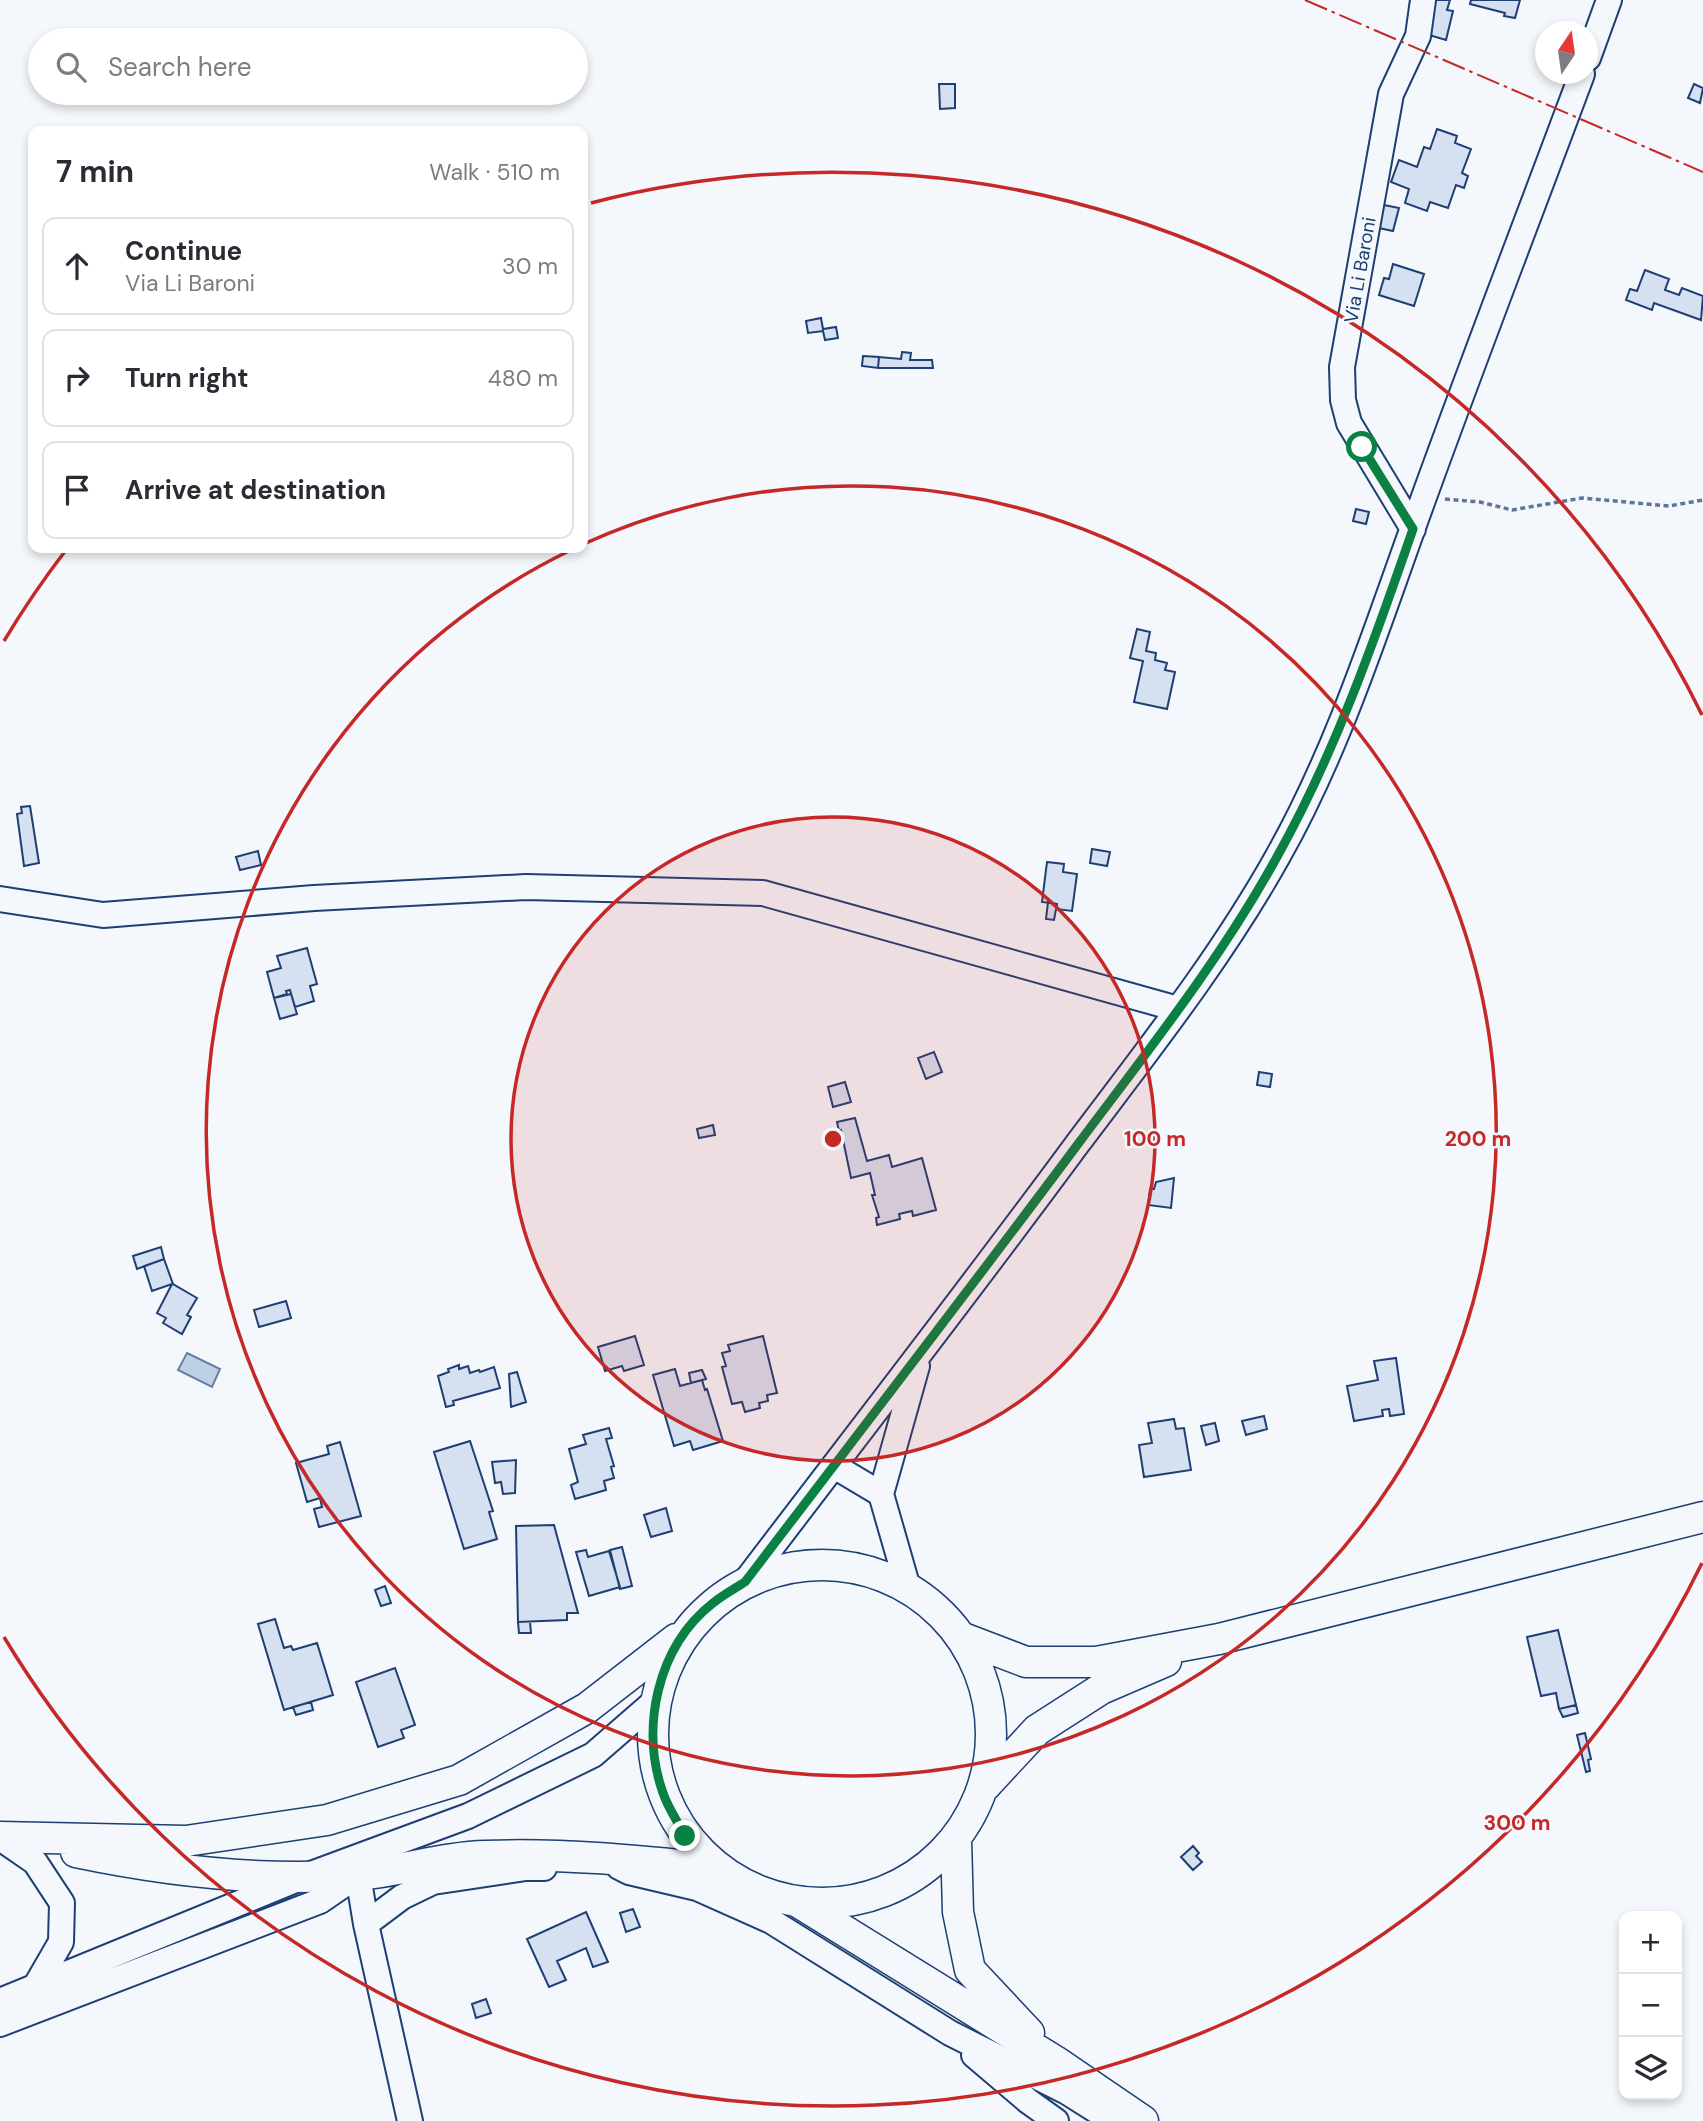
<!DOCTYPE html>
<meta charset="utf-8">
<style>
:root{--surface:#fff;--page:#f7f7f7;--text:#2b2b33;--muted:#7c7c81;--line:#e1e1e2}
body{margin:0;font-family:"DM Sans",sans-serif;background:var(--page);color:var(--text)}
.controls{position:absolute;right:21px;bottom:21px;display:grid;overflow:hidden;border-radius:14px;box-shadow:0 4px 10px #0003}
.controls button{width:63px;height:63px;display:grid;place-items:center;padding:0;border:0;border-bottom:2px solid var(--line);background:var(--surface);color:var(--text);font:35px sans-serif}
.compass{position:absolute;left:1535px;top:21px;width:63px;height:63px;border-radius:50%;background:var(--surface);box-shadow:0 4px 10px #0003;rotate:13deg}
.stop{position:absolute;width:21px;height:21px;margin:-16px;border:5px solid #0b8043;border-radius:50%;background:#fff}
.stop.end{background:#0b8043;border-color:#fff;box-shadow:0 2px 7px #0008}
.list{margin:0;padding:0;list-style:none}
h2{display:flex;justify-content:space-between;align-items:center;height:91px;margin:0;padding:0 28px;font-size:30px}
h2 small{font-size:23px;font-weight:400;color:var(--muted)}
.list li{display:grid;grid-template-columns:46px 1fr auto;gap:21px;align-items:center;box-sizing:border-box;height:98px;margin:0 14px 14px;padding:0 14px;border:2px solid var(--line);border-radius:14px}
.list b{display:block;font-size:26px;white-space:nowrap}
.list p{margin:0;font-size:23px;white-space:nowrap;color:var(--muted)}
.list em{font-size:23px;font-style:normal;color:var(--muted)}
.icon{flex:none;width:38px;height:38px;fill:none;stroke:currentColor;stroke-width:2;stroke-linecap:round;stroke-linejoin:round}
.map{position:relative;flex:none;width:1703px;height:2121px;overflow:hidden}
.search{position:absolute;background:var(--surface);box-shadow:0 4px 10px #0003;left:28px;top:28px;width:560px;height:77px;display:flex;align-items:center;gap:18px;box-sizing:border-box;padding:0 24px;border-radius:38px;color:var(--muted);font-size:26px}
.panel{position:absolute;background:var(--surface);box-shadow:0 4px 10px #0003;left:28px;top:126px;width:560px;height:427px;border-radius:14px}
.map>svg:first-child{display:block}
.water{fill:#bed0e5;stroke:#687fa3;stroke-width:2}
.building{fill:#d5e0f0;stroke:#1d3f73;stroke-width:2}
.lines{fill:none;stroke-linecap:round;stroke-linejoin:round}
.minor-casing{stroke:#1d3f73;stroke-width:28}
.major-casing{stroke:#1d3f73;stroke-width:33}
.path{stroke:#5e769c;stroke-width:3.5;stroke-dasharray:5 3.5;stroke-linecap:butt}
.minor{stroke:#f4f7fb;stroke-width:24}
.major{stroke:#f4f7fb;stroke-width:30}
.power{stroke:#c62828;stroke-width:2;stroke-dasharray:24 5 3.5 5;stroke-linecap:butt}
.route{stroke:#0b8043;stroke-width:9}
.ring{fill:none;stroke:#c62828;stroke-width:3.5}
.labels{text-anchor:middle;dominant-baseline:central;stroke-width:5;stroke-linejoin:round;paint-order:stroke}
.street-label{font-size:19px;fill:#1d3f73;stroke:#f4f7fb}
.centre{fill:#c62828;stroke:#f4f7fb;stroke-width:3.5}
.ring-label{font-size:21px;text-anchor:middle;font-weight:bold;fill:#c62828;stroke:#f4f7fb;stroke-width:5;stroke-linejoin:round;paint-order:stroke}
</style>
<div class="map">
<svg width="1703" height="2121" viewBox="0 0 1703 2121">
<rect width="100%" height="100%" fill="#f4f7fb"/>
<path class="water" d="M187 1353 220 1369 212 1387 178 1370Z"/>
<path class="building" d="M1431 0H1450L1447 10 1453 11 1446 40 1429 35Z
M1471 0H1520L1515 18 1504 16 1505 13 1470 4Z
M939 84H955V108L940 109Z
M1694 84 1703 88 1700 103 1688 98Z
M1437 129 1457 136 1455 143 1471 149 1462 173 1468 176 1464 188 1456 185 1448 208 1430 202 1427 211 1405 203 1409 189 1391 182 1399 160 1417 167 1424 147 1430 149Z
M1379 204 1399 208 1393 231 1374 227Z
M1393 264 1424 274 1414 306 1379 295 1384 278 1389 279Z
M1645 270 1669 279 1665 290 1679 295 1682 288 1703 296 1701 320 1654 303 1652 310 1626 300 1630 289 1637 291Z
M821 318 823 329 836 327 838 338 825 340 823 331 808 333 806 321Z
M902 352 911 353 910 360H932L933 368H878L879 357 901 359Z
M863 356 879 357 878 368 862 366Z
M1356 509 1369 512 1366 524 1353 521Z
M1137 629 1150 632 1146 651 1156 653 1155 660 1167 663 1165 670 1175 672 1167 709 1134 702 1143 661 1130 658Z
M30 806 39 863 24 866 17 814 22 813 21 807Z
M1092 849 1110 852 1107 866 1090 863Z
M258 851 261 865 240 870 236 857Z
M1047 862 1064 864 1063 872 1077 874 1072 911 1056 909 1057 904 1042 902Z
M1048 902 1057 904 1054 920 1046 919Z
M307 948 317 984 310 986 314 1001 295 1007 290 990 286 991 287 994 274 998 267 972 281 968 277 956Z
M291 994 297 1014 280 1019 274 998Z
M934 1052 942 1072 926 1079 918 1058Z
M1259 1072 1272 1074 1270 1087 1257 1085Z
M845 1082 851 1102 833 1107 828 1087Z
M855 1118 867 1161 889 1155 892 1167 922 1158 936 1210 913 1216 912 1211 899 1214 900 1219 877 1225 876 1218 879 1217 872 1195H875L870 1173 851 1178 841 1130 839 1131 837 1122Z
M713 1125 715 1135 699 1138 697 1129Z
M1174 1178 1171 1208 1148 1205 1150 1189H1154L1156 1182Z
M161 1247 164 1259 137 1269 133 1256Z
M164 1259 173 1284 197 1298 187 1315 191 1317 182 1334 163 1323 166 1318 157 1313 172 1284 152 1291 144 1266Z
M286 1301 291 1318 259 1327 254 1310Z
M635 1336 644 1365 624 1371 622 1366 605 1371 598 1347Z
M763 1336 777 1393 767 1395 768 1401 759 1403 760 1408 745 1412 742 1402 732 1404 722 1367 726 1366 722 1353 730 1351 728 1345Z
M1396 1358 1404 1414 1390 1416 1389 1409 1382 1410 1383 1416 1354 1421 1347 1386 1378 1380 1374 1361Z
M459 1365V1369L468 1366 470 1373 479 1370 480 1372 494 1367 500 1388 453 1401 454 1405 446 1407 438 1376 449 1372 448 1369Z
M675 1369 680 1386 702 1380 705 1390 707 1389 723 1441 693 1450 690 1441 674 1446 653 1375Z
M702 1370 706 1379 691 1383 689 1373Z
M517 1372 526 1402 511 1407 509 1374Z
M1264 1416 1267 1429 1246 1435 1242 1421Z
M1174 1419 1176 1429 1184 1428 1191 1470 1144 1477 1139 1445 1152 1443 1148 1423Z
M1215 1423 1219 1441 1206 1445 1201 1426Z
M609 1428 612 1438 606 1439 614 1466 611 1467 614 1478 604 1481 606 1490 575 1499 571 1485 578 1482 569 1449 586 1444 583 1435Z
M470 1441 493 1511 489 1512 497 1539 464 1549 434 1452Z
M340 1442 361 1516 319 1527 314 1509 322 1507 320 1498 307 1502 296 1463 329 1454 327 1446Z
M516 1460 515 1493 503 1494 501 1482 495 1483 492 1462Z
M666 1508 672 1531 651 1537 644 1515Z
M554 1525 578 1613H567V1620L518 1622 516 1526Z
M622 1547 632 1586 620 1589 610 1550Z
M586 1550 588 1557 609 1551 620 1587 589 1596 576 1552Z
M385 1586 391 1603 381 1606 375 1590Z
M275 1619 284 1648 291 1646 293 1650 317 1643 333 1695 284 1710 258 1624Z
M518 1622H530L531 1633H519Z
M1558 1630 1576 1705 1559 1709 1556 1693 1541 1696 1527 1637Z
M395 1668 415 1725 401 1730 404 1738 378 1747 356 1682Z
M311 1702 313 1710 296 1715 293 1707Z
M1576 1705 1578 1713 1563 1717 1559 1709Z
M1585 1733 1591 1759 1588 1760 1590 1771 1586 1772 1577 1735Z
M1193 1846 1199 1853 1196 1856 1202 1862 1193 1870 1181 1857Z
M633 1909 640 1927 626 1932 620 1913Z
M586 1912 608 1962 593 1967 586 1948 557 1961 566 1980 549 1987 527 1939Z
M486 1999 491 2013 476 2018 472 2004Z"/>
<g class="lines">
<defs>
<path id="minor" d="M1588 58 1609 0
M1413 529 1349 423 1343 400 1342 367 1391 94 1418 36 1423 0
M0 899 103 915 314 898 526 887 763 893 1178 1009
M834 1466 881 1494
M745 1582C856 1436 969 1291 1078 1143 1148 1050 1221 958 1278 856 1335 755 1372 642 1411 533 1466 379 1525 227 1582 74
M908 1588 881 1494 917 1366
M0 1838 35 1862 62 1903 61 1942 35 1987
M619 1867 629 1872 697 1888 771 1921 950 2033 1067 2092 1113 2121
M366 1924 402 1897 433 1882 526 1868H544
M0 2001 303 1877 468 1816 593 1755 654 1702
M0 2024 320 1901 358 1875 366 1924 410 2121
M974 2055 1028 2101 1056 2121"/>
<path id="major" d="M653 1734a169 169 0 1 1 338 0a169 169 0 1 1-338 0Z
M963 1638 1026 1662H1096L1219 1639 1703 1517
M985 1786 1037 1730 1101 1689 1166 1661
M0 1837 186 1841 327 1820 459 1780 587 1708 676 1639
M956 1840 958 1912 970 1970 1029 2033
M76 1852C167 1871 262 1882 355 1875 399 1872 442 1857 486 1856 564 1853 641 1861 719 1869
M798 1902 1055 2061 1143 2121"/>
</defs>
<use href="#minor" class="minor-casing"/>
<use href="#major" class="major-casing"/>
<path class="path" d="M1445 499 1480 502 1512 510 1582 498 1669 506 1703 500"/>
<use href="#minor" class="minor"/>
<use href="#major" class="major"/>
<path class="power" d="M1305 0 1703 172"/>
</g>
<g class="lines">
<path class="route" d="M685 1836C678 1822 668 1808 663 1793 640 1728 657 1647 713 1603 723 1595 734 1589 745 1582 857 1435 970 1289 1081 1140 1150 1048 1223 956 1278 855 1335 753 1375 639 1413 529L1362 447"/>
</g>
<circle cx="833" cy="1139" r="322" fill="#c62828" fill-opacity=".12"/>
<g class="ring">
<circle cx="833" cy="1139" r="322"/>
<path d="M586 543A645 645 0 1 1 571 550"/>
<path d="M1702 1563A967 967 0 0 1 4 1637M4 641A967 967 0 0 1 66 550M591 203A967 967 0 0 1 1702 715"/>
</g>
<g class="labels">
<g class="street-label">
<text transform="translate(1360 270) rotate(-80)">Via Li Baroni</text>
</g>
</g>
<circle cx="833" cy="1139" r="10" class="centre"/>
<g class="ring-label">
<text x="1155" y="1146">100 m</text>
<text x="1478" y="1146">200 m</text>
<text x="1517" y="1830">300 m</text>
</g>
</svg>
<div class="controls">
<button>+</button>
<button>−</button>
<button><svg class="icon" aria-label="layers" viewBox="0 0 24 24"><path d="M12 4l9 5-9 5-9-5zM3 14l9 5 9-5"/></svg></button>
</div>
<svg class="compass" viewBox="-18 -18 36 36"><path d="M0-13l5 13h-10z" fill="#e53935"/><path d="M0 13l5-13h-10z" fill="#7c7c81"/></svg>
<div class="stop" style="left:1362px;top:447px"></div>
<div class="stop end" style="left:685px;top:1836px"></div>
<div class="search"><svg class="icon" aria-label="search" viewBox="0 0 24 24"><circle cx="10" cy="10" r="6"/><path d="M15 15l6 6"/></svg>Search here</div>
<section class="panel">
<h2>7 min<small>Walk · 510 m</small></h2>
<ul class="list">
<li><svg class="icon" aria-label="ahead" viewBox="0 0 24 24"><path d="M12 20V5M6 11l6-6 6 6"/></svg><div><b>Continue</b><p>Via Li Baroni</p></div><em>30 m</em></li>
<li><svg class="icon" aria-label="right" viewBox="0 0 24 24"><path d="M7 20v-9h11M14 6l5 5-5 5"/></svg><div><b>Turn right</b></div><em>480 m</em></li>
<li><svg class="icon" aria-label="arrive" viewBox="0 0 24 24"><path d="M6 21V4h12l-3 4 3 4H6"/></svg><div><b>Arrive at destination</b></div></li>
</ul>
</section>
</div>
